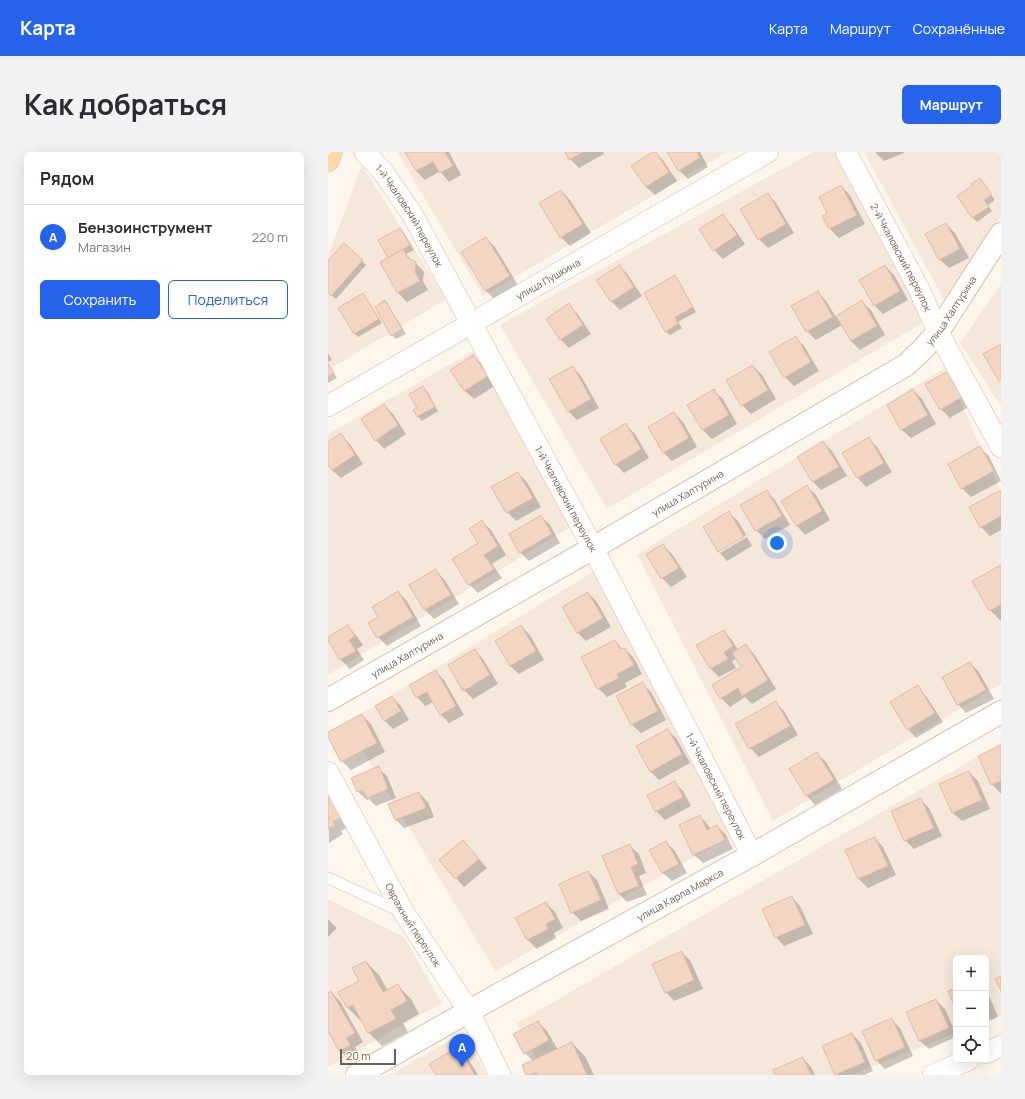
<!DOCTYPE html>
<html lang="ru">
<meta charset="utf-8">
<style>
:root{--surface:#fff;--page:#f2f2f3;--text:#2b2b33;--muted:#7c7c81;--line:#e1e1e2;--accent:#2563eb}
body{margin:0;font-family:Manrope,sans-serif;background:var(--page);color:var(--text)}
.controls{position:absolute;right:12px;bottom:12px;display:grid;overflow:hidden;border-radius:6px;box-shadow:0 4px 16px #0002}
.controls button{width:36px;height:36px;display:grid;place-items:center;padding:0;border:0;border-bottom:1px solid var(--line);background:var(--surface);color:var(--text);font:20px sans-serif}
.scale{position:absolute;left:12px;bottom:10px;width:56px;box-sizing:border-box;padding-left:4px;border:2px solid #7a5c4d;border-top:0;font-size:11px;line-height:14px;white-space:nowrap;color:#7a5c4d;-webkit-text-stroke:3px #fffaf3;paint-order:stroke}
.you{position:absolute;left:449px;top:391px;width:14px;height:14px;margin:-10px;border:3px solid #fff;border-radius:50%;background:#1a73e8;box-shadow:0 0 0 6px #1a73e833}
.badge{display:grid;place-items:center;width:26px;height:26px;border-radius:50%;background:var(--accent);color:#fff;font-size:13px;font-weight:700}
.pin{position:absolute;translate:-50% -33px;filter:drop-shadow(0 1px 2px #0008)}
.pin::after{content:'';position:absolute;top:21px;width:14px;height:12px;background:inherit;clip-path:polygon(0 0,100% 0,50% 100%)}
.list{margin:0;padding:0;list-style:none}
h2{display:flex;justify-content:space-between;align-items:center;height:52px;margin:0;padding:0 16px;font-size:17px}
h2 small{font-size:13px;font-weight:400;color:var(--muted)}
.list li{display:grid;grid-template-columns:26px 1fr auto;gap:12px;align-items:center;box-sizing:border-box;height:64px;padding:0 16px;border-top:1px solid var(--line)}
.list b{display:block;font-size:15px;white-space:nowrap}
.list p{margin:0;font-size:13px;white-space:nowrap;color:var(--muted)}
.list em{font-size:13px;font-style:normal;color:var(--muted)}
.actions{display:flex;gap:8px;padding:12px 16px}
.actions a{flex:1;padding:9px 0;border:1px solid var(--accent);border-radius:6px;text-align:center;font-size:14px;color:var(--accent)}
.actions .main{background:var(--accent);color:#fff}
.icon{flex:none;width:22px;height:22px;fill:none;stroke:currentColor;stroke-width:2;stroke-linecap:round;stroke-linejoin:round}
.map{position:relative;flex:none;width:673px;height:923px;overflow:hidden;border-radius:6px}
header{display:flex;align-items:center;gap:24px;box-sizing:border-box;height:56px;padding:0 20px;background:var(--accent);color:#fff}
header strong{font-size:19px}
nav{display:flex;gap:22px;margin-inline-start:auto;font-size:14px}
.intro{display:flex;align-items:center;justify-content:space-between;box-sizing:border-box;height:96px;padding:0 24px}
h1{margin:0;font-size:28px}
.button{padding:10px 18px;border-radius:6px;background:var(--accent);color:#fff;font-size:14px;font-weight:700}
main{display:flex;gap:24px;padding:0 24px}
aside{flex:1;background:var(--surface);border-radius:6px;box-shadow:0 4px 16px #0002}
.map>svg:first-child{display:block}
.residential{fill:#f5e8da}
.shadow{fill:#0003}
.building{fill:#f3d5c3;stroke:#e6bba3}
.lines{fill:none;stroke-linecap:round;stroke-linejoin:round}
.lane-casing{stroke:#d1beb0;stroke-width:12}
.street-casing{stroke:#d1beb0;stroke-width:22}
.secondary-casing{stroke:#d6c0b0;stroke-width:24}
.primary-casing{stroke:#dad1cd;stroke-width:24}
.lane{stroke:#fff;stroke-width:11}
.street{stroke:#fff;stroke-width:21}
.secondary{stroke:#fff;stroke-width:22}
.primary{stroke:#fbd9a5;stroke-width:22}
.labels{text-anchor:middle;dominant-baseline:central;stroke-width:3;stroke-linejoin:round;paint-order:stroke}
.street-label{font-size:10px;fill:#7a5c4d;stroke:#fffaf3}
</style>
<header>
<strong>Карта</strong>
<nav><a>Карта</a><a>Маршрут</a><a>Сохранённые</a></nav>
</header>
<div class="intro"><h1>Как добраться</h1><a class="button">Маршрут</a></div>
<main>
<aside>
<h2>Рядом<small></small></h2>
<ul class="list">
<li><span class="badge">A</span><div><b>Бензоинструмент</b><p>Магазин</p></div><em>220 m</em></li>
</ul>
<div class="actions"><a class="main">Сохранить</a><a>Поделиться</a></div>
</aside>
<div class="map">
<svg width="673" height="923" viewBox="0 0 673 923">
<rect width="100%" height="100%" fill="#fdf6ec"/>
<path class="residential" d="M69 0H399L155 144Z
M485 0H509L596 170 279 357 172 173Z
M536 0H673V65L617 150Z
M34 13 118 147 0 218V104Z
M673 132V254L632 191Z
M149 197 242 375 0 523V282Z
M617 216 673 339V532L445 669 309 402Z
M268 418 408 681 167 819 18 571Z
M673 591V863L658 869V806H628V881L524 923H218L189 871Z
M0 747 76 785 114 851 0 915Z
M136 880 158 923H62Z"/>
<path class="shadow" d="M78 0H121L133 23 121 30 112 19 97 28 88 19Z
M238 0H275L276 2 251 16 242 7Z
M326 0 335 8 349 29 327 43 318 35 305 14Z
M340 0H372L380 15 360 27 351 18Z
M547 0H576V1L556 9Z
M652 27 656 31 666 47V49L660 53 664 59 649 70 645 66 631 44 646 34Z
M513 34 522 43 537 72 511 86 502 77 495 64 500 61Z
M233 39 242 48 263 81 242 94 233 85Z
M440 42 448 51 466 81 440 96 431 87 414 58Z
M394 63 403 72 417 92 395 107 386 98Z
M618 72 627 81 641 106 621 116 612 108 598 82Z
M72 77 76 81 86 98 78 102 85 110 88 111 96 120 95 129 100 138 79 150 70 141 53 110 61 106Z
M158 86 167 95 190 133 166 147 158 139 135 101Z
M34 109 38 113 8 147 0 140V111Z
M292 114 300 123 314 144 292 158 283 149Z
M557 114 566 123 580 148 555 162 547 154Z
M347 124 351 129 368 160 350 170 354 176 342 183 337 179Z
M490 140 498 149 508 165 534 150 543 158 557 183 532 198 523 189 514 173 488 188 479 179 465 155Z
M35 143 39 147 54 171 30 185 26 181Z
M57 150 61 154 78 182 68 187 64 183Z
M241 153 249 161 263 182 241 196 233 188Z
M468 186 476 194 491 219 466 234 457 225Z
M0 201 4 208 0 210Z
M145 204 154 213 168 233 146 247 137 239 124 218Z
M0 211 9 226 0 231Z
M425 214 434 223 448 247 423 262 414 253 400 229Z
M245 215 253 224 271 256 249 268 241 260Z
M623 218 647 251 622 266 613 257Z
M95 235 99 239 110 259 94 269 90 265 86 258 91 256Z
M585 238 594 247 608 272 583 286 574 278 560 253Z
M386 239 395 247 409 272 384 287 375 278 361 253Z
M56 253 65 262 78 282 56 297 48 288Z
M346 261 355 270 369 295 344 309 335 300Z
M298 273 307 282 321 306 296 321 287 312Z
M13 283 21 291 35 312 13 326 4 318 0 311V291Z
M540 286 549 295 564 320 538 335 530 326 515 301Z
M495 290 504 299 519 324 493 338 485 330 470 305Z
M652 296 661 304 673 329 643 345 634 336Z
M190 321 199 330 213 355 188 369 179 360 165 336Z
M479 335 488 343 502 368 477 383 469 374 454 349Z
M439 339 447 348 462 373 437 387 428 378Z
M673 339V378L662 384 653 375Z
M401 361 410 369 418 383 392 398V401L419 385 424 394 399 409 391 400 376 375Z
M213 364 222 373 232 391 201 409 192 400Z
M154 370 163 378 178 403 164 412 174 426 150 441 141 432 126 408 152 391Z
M335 393 344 402 359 425 343 435 334 426Z
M673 414V469L662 458Z
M108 419 116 427 131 452 106 467 97 458 83 433Z
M70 440 79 449 93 474 59 494 50 485 51 465Z
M260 441 269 450 283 475 258 489 249 480Z
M20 474 28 483 35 493 29 497 36 508 22 517 13 508 0 487Z
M193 474 202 483 216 508 191 522 182 514Z
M395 479 404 488 410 498 418 494 426 502 448 537 424 552 417 545 402 555 393 546 415 516 409 506 404 509 408 516 391 525 383 517 369 494Z
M287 489 295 498 297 497 306 506 314 522 297 531 299 535 279 545 270 536Z
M147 498 155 507 170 532 145 547 136 538Z
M642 511 651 520 666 547 638 561 630 552Z
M107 519 116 528 136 563 121 571 113 563 105 550 97 554 89 545Z
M314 531 323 540 338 568 313 581 304 573 289 545Z
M589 535 598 544 615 570 588 586 580 577Z
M64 545 73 554 81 568 65 577 56 568Z
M447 550 456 559 470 583 431 605 422 596Z
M34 563 43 572 57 600 23 618 14 609 0 581Z
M340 578 349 587 362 611 331 628 322 619Z
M673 595V641H672L664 632Z
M489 602 498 610 514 637 487 653 479 644 463 617Z
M50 616 59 624 68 646 48 654 41 647 39 648 30 640Z
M641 620 650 629 662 657 634 669 625 661Z
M346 630 355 639 363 654 337 668 328 659Z
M91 641 100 650 106 665 76 676 67 667Z
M0 642 23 673 13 679 15 682 1 691Z
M592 647 601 656 614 684 586 697 577 688Z
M372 664 380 673 383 677 389 674 398 683 405 697 375 711 366 703 352 674Z
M547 686 555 695 568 723 540 736 531 727 519 698Z
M135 689 159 716 136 735 128 726Z
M338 690 347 699 359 721 344 729 335 721 323 698Z
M302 694 311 702 318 721 311 724 319 743 299 750 291 742Z
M260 720 269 728 281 757 253 769 244 760 232 732Z
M464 745 472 754 485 782 456 794 448 785Z
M218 751 227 760 235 776 226 781 228 786 209 797 200 788 189 767Z
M0 767 9 776 0 785Z
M353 800 362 808 375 837 346 849 338 840Z
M38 810 51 823 60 839 70 834 83 847 91 862 75 871 80 880 54 894 41 881 34 868 33 869 20 856 11 841 33 830Z
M658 836 670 865 658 870Z
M3 840 12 849 35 890 27 895 31 902 21 907 12 899 0 877V842Z
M608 848 617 857 628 882V885L601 897 592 889 580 860Z
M563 867 572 876 585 904 557 917 548 908Z
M210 870 219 879 230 898 244 891 257 904 266 923H199L205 909 197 901Z
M524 882 533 891 545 919 536 923H508L496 895Z
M130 896 139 905 150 923H109Z
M475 906 483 915 487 923H449Z"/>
<path class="building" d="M77 0H117L125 14 112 21 105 10 88 19Z
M237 0H255L241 8Z
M324 0H328L341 20 318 35 303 14Z
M339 0H369L372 6 350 19Z
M652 26 663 41 662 44 656 48 661 55 644 66 629 44 644 34 643 32Z
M513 33 529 63 501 77 494 64 499 61 491 45Z
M233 38 255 72 232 86 211 51Z
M440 41 458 72 430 88 412 57Z
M395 62 409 83 385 99 371 77Z
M618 71 632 97 611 108 597 82Z
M72 76 82 93 60 106 50 88Z
M158 85 182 124 157 139 133 100Z
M16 91 35 108 3 144 0 141V109Z
M75 97 80 106 88 110 87 120 92 129 69 141 52 110Z
M292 113 306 135 283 150 268 128Z
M557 113 572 139 546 154 531 128Z
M347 123 365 155 347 165 350 172 337 180 316 141Z
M490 139 505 165 478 180 463 154Z
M35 141 51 167 26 182 10 156Z
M57 148 74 177 63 184 47 155Z
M534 148 549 174 523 189 508 164Z
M241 151 255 173 232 188 218 167Z
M468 184 483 210 456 226 441 200Z
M673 192V228L671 229 655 202Z
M145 203 160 224 136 239 122 218Z
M0 212 6 221 0 225Z
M425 213 440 238 413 254 398 228Z
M245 214 263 247 240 260 221 227Z
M624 217 639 242 612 258 597 232Z
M95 234 107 255 89 265 85 258 89 256 81 242Z
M386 237 401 263 374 278 359 253Z
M585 237 600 263 573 278 559 253Z
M56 252 70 273 47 289 33 267Z
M346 260 361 286 335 301 320 275Z
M298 271 313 297 287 313 272 287Z
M13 281 27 303 4 318 0 313V290Z
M541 285 556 311 529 326 514 301Z
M495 289 511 315 484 330 469 305Z
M652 294 666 319 633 337 620 312Z
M190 320 205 346 178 361 163 335Z
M479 333 494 359 468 374 453 349Z
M439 338 454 364 427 379 412 353Z
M673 338V364L652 376 641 355Z
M401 359 416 385 390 400 375 375Z
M213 363 224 382 191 401 181 382Z
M154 368 170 394 156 403 166 417 140 433 124 407 150 391 141 377Z
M335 392 351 416 333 427 318 402Z
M673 413V453L661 459 644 429Z
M108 417 123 443 96 458 81 433Z
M70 439 85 465 49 486 40 471 50 465 44 455Z
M260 440 275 466 249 481 234 455Z
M20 473 27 484 21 488 28 499 12 508 0 489V485Z
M193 473 208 499 182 514 167 489Z
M396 478 405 494 396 500 400 507 382 517 368 493Z
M287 488 292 497 297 496 306 513 289 522 291 526 269 537 253 505Z
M418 492 440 528 414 544 410 536 392 547 384 533 413 515 404 501Z
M147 497 162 523 135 539 120 513Z
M642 510 658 538 629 553 614 525Z
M108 518 128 554 112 563 99 540 88 546 81 533Z
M315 530 330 559 303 573 288 544Z
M590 533 607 561 579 578 562 550Z
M64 544 73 559 56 569 47 554Z
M448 549 462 574 421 597 407 572Z
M34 562 49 591 13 610 0 585V580Z
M340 577 354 602 322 620 308 594Z
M673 593V629L663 633 650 604Z
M489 600 506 628 478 644 461 617Z
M51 614 60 637 39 646 35 638 29 640 23 626Z
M641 619 654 648 624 661 611 632Z
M347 629 355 645 327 660 319 643Z
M91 640 98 656 67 668 60 652Z
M0 641 15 664 5 670 7 673 0 677Z
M593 646 606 676 576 689 563 659Z
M372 663 379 678 389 673 397 688 365 703 351 673Z
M547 685 560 714 530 727 517 698Z
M135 688 151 707 127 727 111 708Z
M338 689 351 712 334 721 321 698Z
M302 692 310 712 303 715 311 734 290 742 274 704Z
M260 719 273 748 243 761 231 732Z
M464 744 477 773 447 786 434 757Z
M218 750 227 767 218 772 220 777 199 788 187 766Z
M354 799 366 828 337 841 324 812Z
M38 809 55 840 70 832 79 849 63 858 68 867 40 881 25 853 19 856 10 840 31 829 24 816Z
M673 824V839L667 827Z
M628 836V858L620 839Z
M3 839 27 881 18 886 23 893 11 899 0 879V841Z
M658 846 662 856 658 858Z
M608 847 621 876 591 889 578 860Z
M564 866 577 895 547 909 534 879Z
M210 869 221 888 196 902 185 882Z
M524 881 537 910 507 923 494 894Z
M244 890 259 923H209L208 920 202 923H198L194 913Z
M130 895 147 923H108L101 912Z
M475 905 483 923H447L445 918Z"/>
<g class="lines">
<defs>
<path id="lane" d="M0 726 74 760"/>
<g id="street">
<path id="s1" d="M37 0 55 20 84 62 265 396 424 703"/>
<path id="s2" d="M518 0 592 139 610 180 673 295"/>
<path id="s3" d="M0 254 440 0"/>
<path id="s4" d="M0 620 76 761 141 859 172 923"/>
<path d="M658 901 673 894"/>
<path d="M605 923 640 908"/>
</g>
<g id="secondary">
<path id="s5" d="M0 548 265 396 578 213 596 196 610 180 673 82"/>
<path id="s6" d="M29 923 141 859 424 703 673 560"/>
</g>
<path id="primary" d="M0 8 3 0"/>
</defs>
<use href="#lane" class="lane-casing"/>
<use href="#street" class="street-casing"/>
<use href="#secondary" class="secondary-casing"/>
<use href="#primary" class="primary-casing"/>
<use href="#lane" class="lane"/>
<use href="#street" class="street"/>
<use href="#secondary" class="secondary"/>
<use href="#primary" class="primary"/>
</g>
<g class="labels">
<g class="street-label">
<text stroke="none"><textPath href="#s1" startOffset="78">1-й Чкаловский переулок</textPath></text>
<text stroke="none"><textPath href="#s2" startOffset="119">2-й Чкаловский переулок</textPath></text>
<text stroke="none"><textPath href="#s3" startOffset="254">улица Пушкина</textPath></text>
<text stroke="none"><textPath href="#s5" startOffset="739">улица Халтурина</textPath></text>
<text stroke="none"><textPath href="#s5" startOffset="415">улица Халтурина</textPath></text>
<text stroke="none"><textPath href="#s1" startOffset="402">1-й Чкаловский переулок</textPath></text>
<text stroke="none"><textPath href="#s5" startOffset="91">улица Халтурина</textPath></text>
<text stroke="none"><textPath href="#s1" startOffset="726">1-й Чкаловский переулок</textPath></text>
<text stroke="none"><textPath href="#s6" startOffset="370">улица Карла Маркса</textPath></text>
<text stroke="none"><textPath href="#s4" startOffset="175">Овражный переулок</textPath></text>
</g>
</g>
</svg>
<div class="controls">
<button>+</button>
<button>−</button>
<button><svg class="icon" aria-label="locate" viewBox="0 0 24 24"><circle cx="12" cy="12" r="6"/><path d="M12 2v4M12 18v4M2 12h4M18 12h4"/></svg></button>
</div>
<div class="scale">20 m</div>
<div class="you"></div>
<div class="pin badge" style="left:134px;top:915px">A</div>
</div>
</main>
